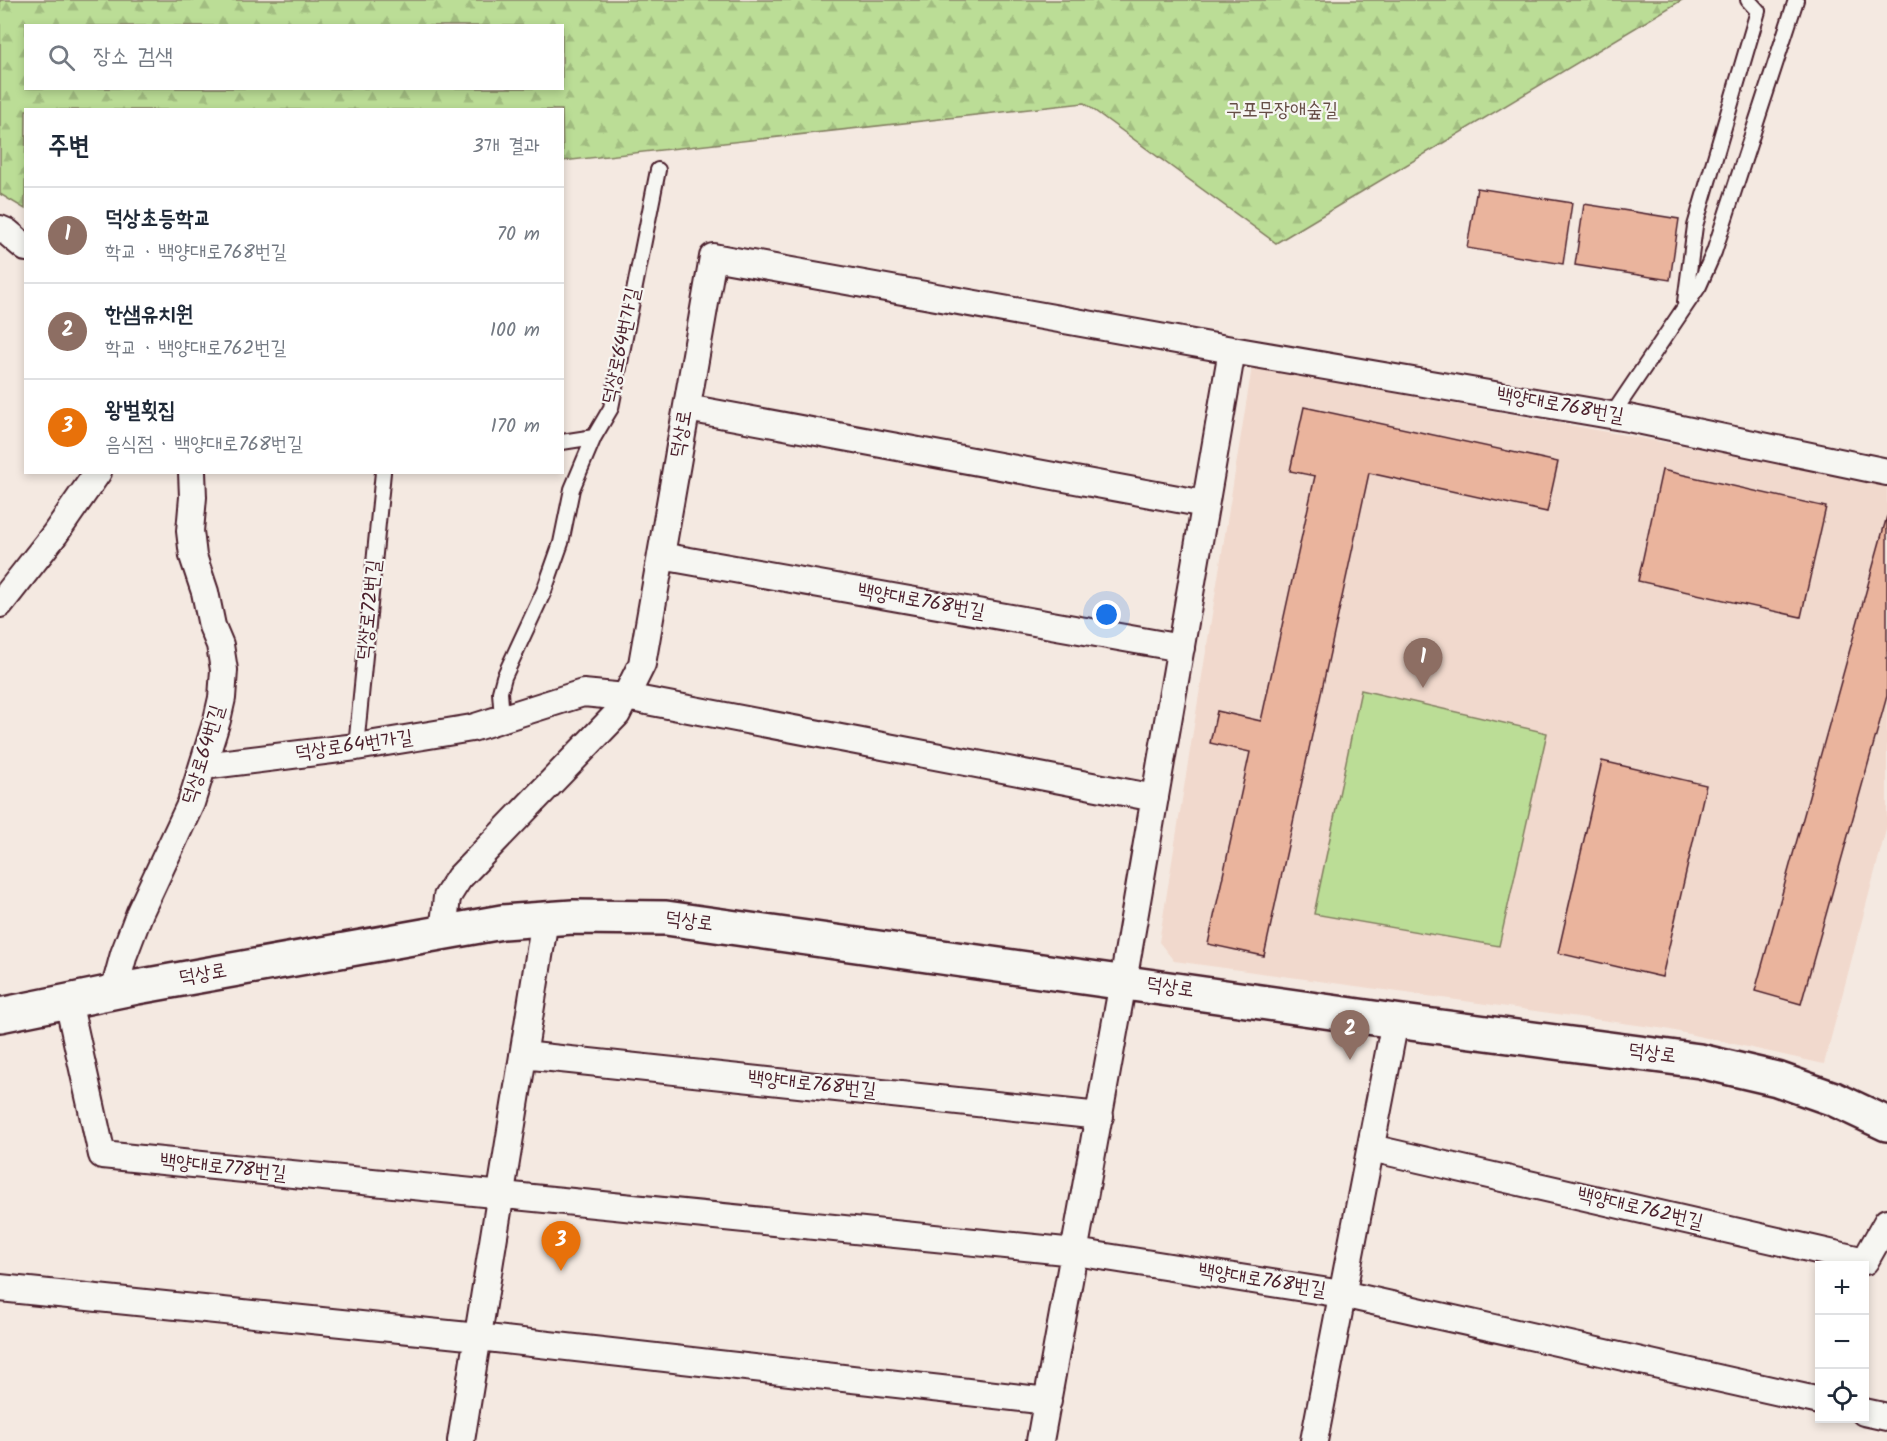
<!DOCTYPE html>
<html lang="ko">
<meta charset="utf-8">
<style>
:root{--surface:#fff;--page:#f2f2f3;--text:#1f2937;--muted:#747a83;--line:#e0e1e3;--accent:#1f6fb2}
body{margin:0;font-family:Kalam,"Poor Story",sans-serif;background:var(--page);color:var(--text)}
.controls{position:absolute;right:18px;bottom:18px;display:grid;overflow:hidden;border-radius:0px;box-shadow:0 3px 9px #0003}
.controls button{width:54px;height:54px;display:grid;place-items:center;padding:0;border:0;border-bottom:2px solid var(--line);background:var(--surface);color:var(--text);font:30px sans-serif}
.you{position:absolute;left:1107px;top:615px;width:21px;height:21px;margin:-15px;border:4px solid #fff;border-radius:50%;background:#1a73e8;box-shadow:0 0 0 9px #1a73e833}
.badge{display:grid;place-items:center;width:39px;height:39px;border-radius:50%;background:var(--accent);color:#fff;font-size:20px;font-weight:700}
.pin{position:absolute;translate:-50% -50px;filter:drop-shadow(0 2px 3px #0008)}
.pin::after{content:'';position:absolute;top:32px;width:21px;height:18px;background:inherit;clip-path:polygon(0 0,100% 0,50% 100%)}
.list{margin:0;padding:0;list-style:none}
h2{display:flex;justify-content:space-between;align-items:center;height:78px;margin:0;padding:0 24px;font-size:26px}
h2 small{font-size:20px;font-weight:400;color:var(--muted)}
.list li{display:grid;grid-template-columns:39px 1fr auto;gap:18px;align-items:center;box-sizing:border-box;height:96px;padding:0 24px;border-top:2px solid var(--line)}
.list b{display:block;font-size:22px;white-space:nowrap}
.list p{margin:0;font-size:20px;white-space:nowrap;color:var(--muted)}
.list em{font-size:20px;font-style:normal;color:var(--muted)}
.icon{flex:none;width:33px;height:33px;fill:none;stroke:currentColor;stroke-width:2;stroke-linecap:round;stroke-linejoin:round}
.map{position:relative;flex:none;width:1887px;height:1441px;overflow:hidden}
.search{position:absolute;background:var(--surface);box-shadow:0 3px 9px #0003;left:24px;top:24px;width:540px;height:66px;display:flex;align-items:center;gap:15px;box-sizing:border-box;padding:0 21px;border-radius:0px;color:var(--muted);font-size:22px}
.panel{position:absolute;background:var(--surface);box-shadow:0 3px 9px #0003;left:24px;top:108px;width:540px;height:366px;border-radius:0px}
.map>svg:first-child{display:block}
.built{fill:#f1d9cd}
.green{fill:#bbdd96;stroke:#827e60;stroke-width:1.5}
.forest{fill:url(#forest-firs);stroke:#827e60;stroke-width:1.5;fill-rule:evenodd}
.building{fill:#eab49d;stroke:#4a1f2b;stroke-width:1.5}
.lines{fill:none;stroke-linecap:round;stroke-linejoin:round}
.lane-casing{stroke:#4a1f2b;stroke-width:18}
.street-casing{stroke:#4a1f2b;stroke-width:30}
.secondary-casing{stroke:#4a1f2b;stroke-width:38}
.lane{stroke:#f6f6f2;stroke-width:14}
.street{stroke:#f6f6f2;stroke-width:26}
.secondary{stroke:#f6f6f2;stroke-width:33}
.labels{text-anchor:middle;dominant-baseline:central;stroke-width:4.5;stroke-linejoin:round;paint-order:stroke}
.park-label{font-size:20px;fill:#664e46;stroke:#f6f6f2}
.street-label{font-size:20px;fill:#4a1f2b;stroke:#f6f6f2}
</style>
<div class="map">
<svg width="1887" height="1441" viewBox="0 0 1887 1441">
<defs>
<pattern id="forest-firs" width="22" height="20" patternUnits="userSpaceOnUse" patternTransform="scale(1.5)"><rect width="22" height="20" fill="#bbdd96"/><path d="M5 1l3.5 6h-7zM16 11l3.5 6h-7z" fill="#a2bd81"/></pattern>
</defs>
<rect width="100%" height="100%" fill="#f4e9e1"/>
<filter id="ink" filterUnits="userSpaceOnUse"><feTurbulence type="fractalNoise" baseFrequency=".0167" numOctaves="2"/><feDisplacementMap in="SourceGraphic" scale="12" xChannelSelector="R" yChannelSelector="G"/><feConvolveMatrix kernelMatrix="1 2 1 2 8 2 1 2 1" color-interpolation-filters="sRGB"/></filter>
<g filter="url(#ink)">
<path class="built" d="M1252 367 1887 483V826L1824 1064 1666 1029 1174 961 1159 942Z"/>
<path class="green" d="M1361 690 1547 733 1499 946 1314 914Z"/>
<path class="forest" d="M0 0H1682L1276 243 1084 103 563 161 562 110H26L25 209 0 194ZM26 26H562V88H26Z"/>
<path class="building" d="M1477 188 1572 203 1563 264 1467 248Z
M1584 204 1679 219 1670 280 1575 265Z
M1304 407 1558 462 1547 512 1369 473 1264 956 1208 944 1250 752 1210 743 1217 711 1261 721 1315 476 1290 471Z
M1662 470 1826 507 1801 617 1638 581Z
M1887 516V696L1801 1004 1755 991Z
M1602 761 1706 785 1662 977 1558 953Z"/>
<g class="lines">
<defs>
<path id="lane" d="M1685 302 1695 226 1758 11 1748 0
M1612 415 1699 286 1714 252 1796 0
M562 442 594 437
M502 718 500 692 504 677 544 591 561 543 572 489 594 437 611 408 658 170
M356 747 383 472"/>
<path id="street" d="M0 229 7 232 26 248
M687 408 1205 504
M661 556 1181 648
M0 604 55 534 98 472
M203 766 356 747 472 728 583 693 626 697 1155 798
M443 933 447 897 459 878 617 714 642 664 713 257 1232 350
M114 991 124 954 140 912 191 803 217 720 222 698 224 670 220 645 212 626 205 592 193 556 190 531 193 497 192 472
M68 1001 102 1155 1075 1252 1342 1294 1820 1401
M523 1055 1100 1116
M1371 1148 1865 1261 1887 1222
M0 1288 478 1337 1048 1401
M1864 1412 1887 1417
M461 1441 545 919
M1040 1441 1123 982 1232 350 1628 418 1887 472
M1314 1441 1395 1021"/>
<path id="secondary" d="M0 1015 137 987 502 922 573 917 666 918 1395 1021 1700 1061 1777 1079 1834 1099 1887 1124"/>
</defs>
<use href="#lane" class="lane-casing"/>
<use href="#street" class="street-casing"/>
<use href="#secondary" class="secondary-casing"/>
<use href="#lane" class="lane"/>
<use href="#street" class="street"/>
<use href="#secondary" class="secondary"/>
</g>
</g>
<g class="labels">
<g class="park-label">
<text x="1282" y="111">구포무장애숲길</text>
</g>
<g class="street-label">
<text transform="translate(622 346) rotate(-78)">덕상로64번가길</text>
<text transform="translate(1560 406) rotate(10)">백양대로768번길</text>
<text transform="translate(682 434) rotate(-80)">덕상로</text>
<text transform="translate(921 602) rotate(10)">백양대로768번길</text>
<text transform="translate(370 610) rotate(-84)">덕상로72번길</text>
<text transform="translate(354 746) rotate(-8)">덕상로64번가길</text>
<text transform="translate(204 755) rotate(-73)">덕상로64번길</text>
<text transform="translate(689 922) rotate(7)">덕상로</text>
<text transform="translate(203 975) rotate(-10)">덕상로</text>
<text transform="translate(1170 988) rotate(8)">덕상로</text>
<text transform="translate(1652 1054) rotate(7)">덕상로</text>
<text transform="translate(812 1085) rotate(6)">백양대로768번길</text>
<text transform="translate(223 1168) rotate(6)">백양대로778번길</text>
<text transform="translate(1640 1209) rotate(13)">백양대로762번길</text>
<text transform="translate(1262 1281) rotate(9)">백양대로768번길</text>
</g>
</g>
</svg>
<div class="controls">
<button>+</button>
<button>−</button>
<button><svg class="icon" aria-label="locate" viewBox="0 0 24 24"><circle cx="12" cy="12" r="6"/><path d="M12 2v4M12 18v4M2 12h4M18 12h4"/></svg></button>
</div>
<div class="you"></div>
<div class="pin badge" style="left:1423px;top:688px;background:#8d6e63">1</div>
<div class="pin badge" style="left:1350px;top:1060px;background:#8d6e63">2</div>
<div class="pin badge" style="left:561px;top:1271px;background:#e8710a">3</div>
<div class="search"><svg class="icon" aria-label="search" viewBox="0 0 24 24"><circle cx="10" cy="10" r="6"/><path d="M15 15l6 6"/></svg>장소 검색</div>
<section class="panel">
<h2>주변<small>3개 결과</small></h2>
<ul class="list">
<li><span class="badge" style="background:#8d6e63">1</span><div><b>덕상초등학교</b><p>학교 · 백양대로768번길</p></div><em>70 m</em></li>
<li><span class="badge" style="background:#8d6e63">2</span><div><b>한샘유치원</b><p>학교 · 백양대로762번길</p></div><em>100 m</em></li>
<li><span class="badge" style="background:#e8710a">3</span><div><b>왕벌횟집</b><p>음식점 · 백양대로768번길</p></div><em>170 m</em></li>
</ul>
</section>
</div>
